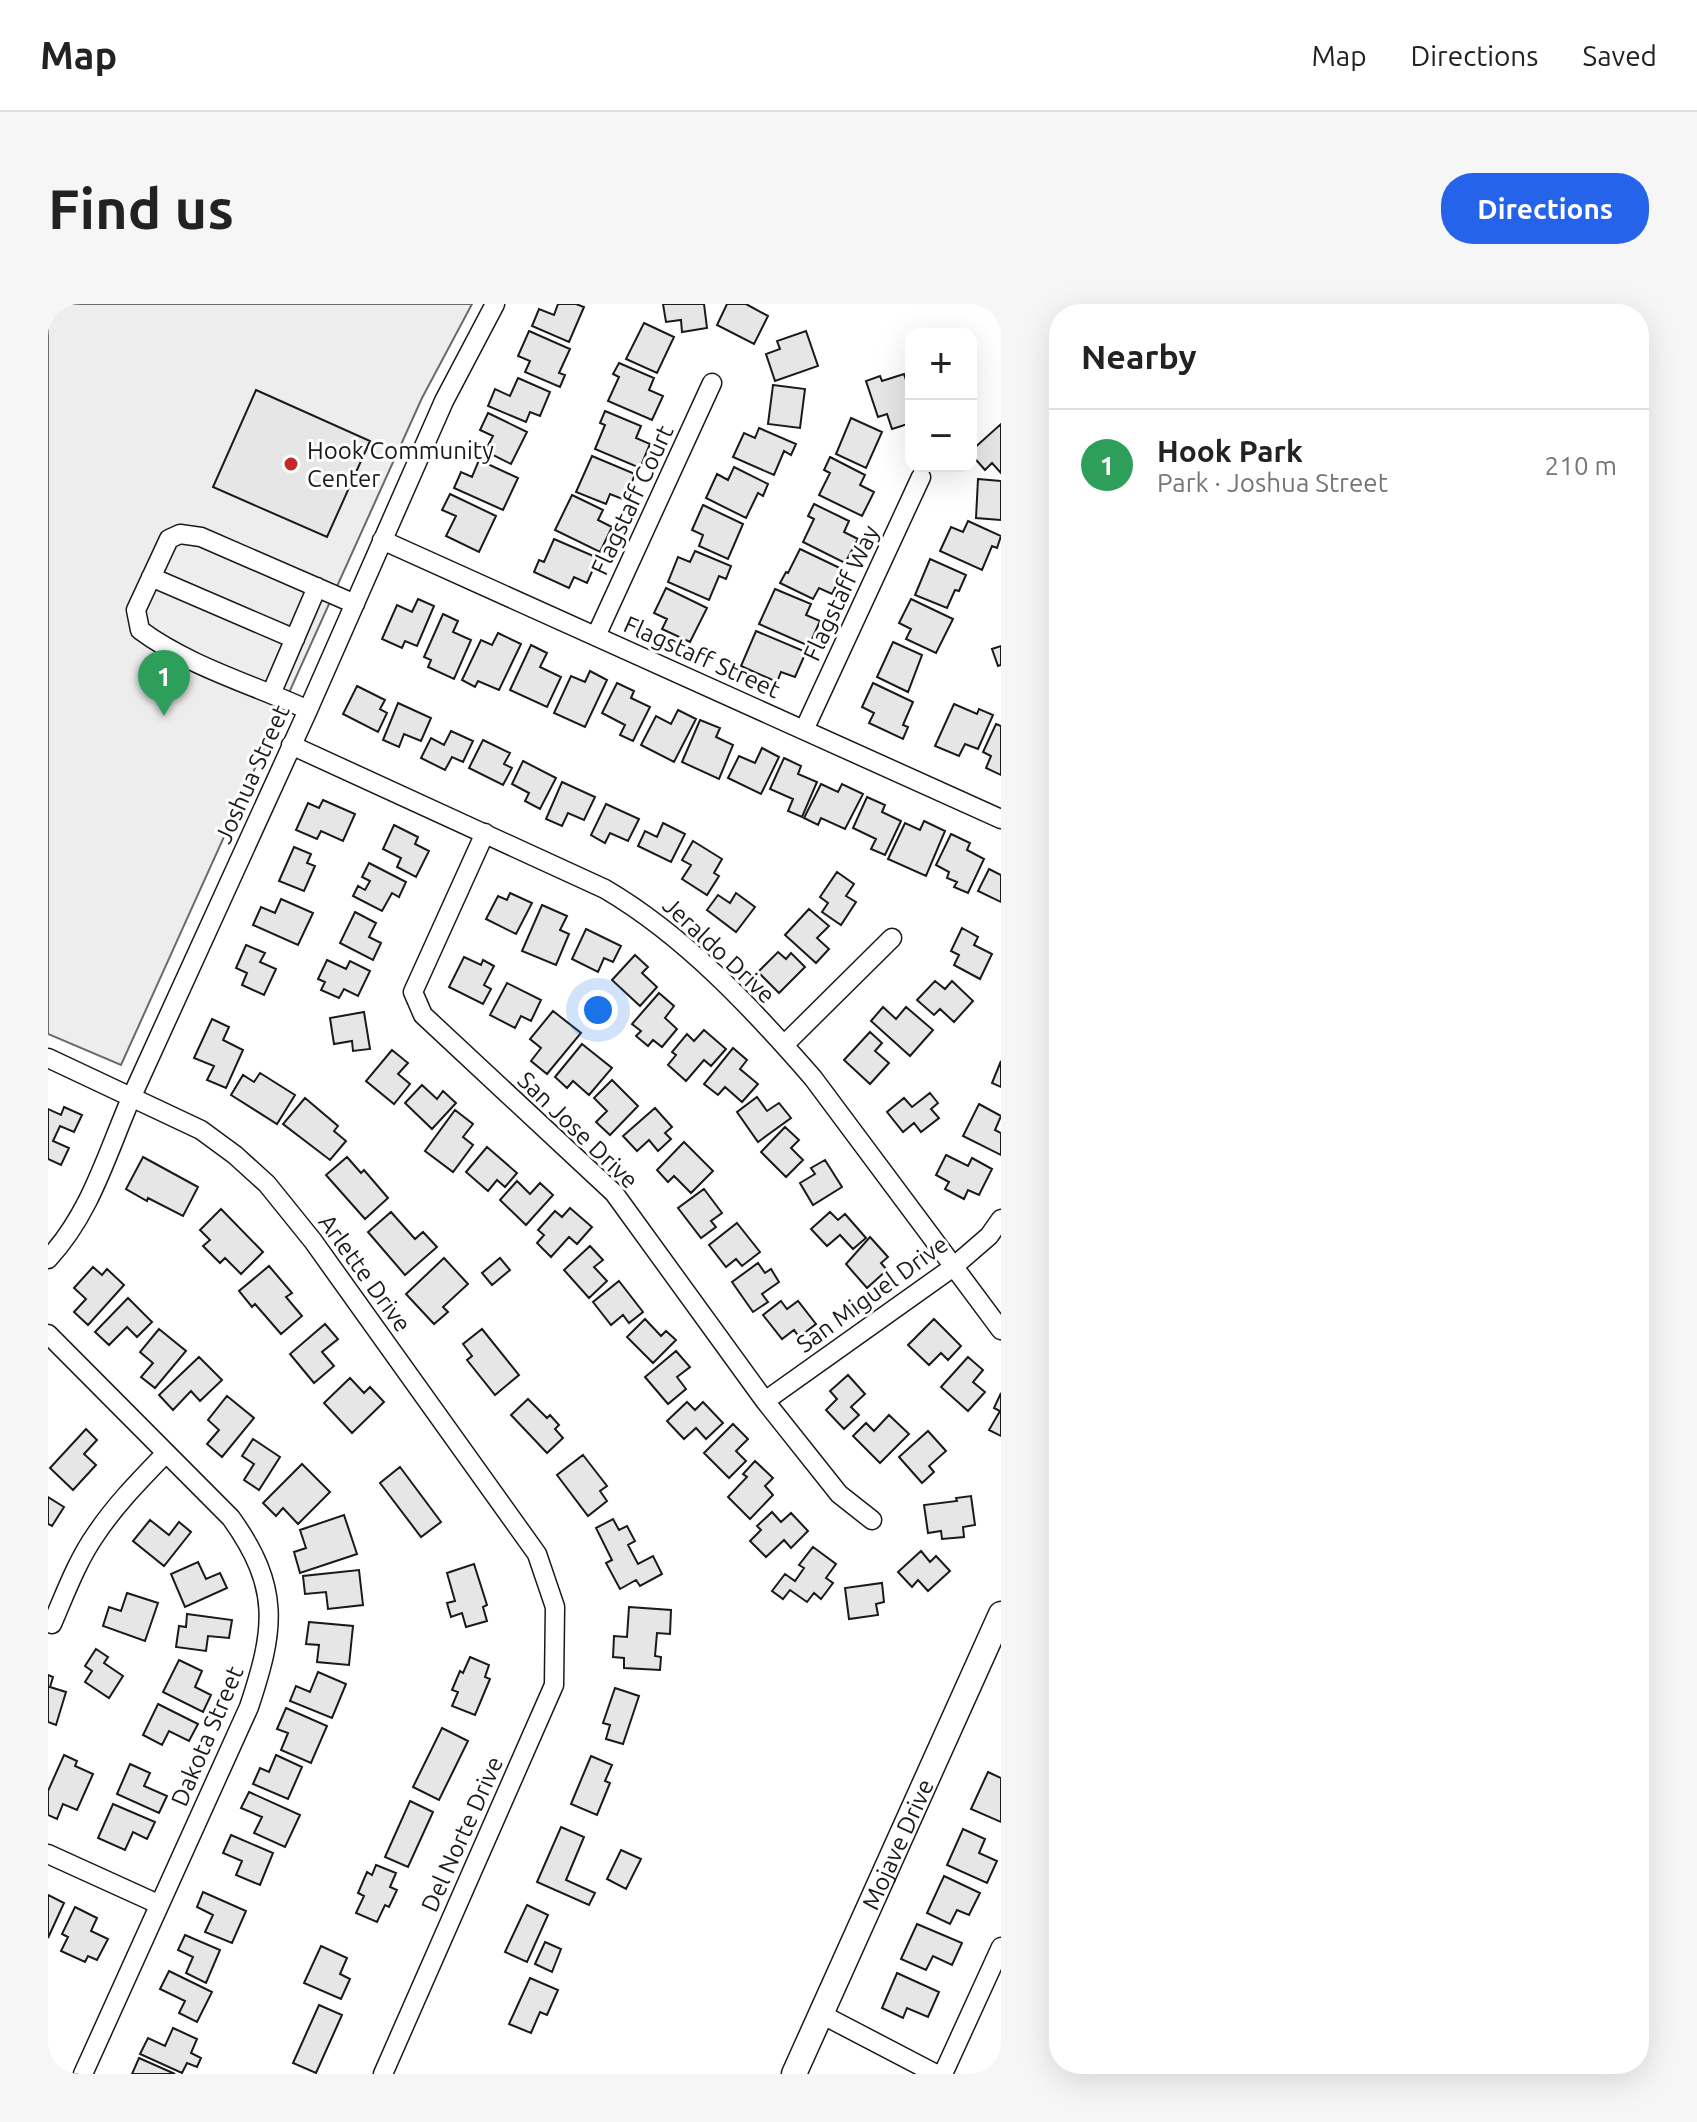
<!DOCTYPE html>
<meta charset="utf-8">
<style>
:root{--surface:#fff;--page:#f6f6f6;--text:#222;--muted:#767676;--line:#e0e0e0;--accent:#2563eb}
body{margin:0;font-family:Ubuntu,sans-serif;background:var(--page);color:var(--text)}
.controls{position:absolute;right:24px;top:24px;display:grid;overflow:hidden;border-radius:16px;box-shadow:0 8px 32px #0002}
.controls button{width:72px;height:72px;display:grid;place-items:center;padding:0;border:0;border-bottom:2px solid var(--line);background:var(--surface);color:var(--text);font:40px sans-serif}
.you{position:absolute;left:550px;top:706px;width:28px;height:28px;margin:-20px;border:6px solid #fff;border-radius:50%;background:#1a73e8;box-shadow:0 0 0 12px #1a73e833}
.badge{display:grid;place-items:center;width:52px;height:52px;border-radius:50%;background:var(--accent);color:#fff;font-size:26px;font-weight:700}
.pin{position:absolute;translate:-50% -66px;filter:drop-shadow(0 2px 4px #0008)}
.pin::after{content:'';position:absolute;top:42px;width:28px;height:24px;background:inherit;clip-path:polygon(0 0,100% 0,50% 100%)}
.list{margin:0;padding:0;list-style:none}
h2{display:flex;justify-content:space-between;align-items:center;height:104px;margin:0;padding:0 32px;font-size:34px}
h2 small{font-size:26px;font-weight:400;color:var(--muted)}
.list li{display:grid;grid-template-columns:52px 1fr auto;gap:24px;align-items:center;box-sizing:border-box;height:112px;padding:0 32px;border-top:2px solid var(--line)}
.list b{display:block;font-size:30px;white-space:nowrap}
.list p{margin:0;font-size:26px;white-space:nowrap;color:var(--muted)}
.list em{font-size:26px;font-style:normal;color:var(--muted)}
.map{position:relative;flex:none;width:953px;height:1770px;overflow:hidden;border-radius:32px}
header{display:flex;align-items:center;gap:48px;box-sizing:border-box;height:112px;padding:0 40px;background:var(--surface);border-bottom:2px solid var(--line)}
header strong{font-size:38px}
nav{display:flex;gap:44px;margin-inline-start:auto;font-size:28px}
.intro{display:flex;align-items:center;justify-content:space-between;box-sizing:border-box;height:192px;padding:0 48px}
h1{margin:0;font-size:56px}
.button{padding:20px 36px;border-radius:32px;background:var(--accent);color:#fff;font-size:28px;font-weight:700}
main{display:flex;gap:48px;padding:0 48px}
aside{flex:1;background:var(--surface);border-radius:32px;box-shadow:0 8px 32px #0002}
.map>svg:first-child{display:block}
.green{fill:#ededed;stroke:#6a6a6a;stroke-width:2}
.building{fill:#e6e6e6;stroke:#1a1a1a;stroke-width:2}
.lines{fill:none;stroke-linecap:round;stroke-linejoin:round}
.minor-casing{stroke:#1a1a1a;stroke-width:21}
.major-casing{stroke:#1a1a1a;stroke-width:27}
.minor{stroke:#fff;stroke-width:18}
.major{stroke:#fff;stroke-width:24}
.poi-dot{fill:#c62828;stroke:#fff;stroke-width:3}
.labels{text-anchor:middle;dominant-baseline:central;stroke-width:6;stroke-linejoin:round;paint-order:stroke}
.poi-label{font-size:24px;fill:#1a1a1a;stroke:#fff;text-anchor:start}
.street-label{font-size:24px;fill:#1a1a1a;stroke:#fff}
</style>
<header>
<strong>Map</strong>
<nav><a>Map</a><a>Directions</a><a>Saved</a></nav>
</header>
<div class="intro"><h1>Find us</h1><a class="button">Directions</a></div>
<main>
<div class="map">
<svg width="953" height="1770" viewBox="0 0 953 1770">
<rect width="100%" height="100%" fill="#fff"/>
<path class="green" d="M0 0H424L374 94 73 761 0 730Z"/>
<path class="building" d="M510 0H528L536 3 521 38 484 22 491 5 506 11Z
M615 0H656L659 24 634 28 633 16 618 18Z
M679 0H698L720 12 706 40 669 21Z
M596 19 626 33 609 69 578 55Z
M481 27 522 45 511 69 517 71 512 83 477 68 482 57 470 52Z
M758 27 770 62 727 77 718 50 732 45 729 37Z
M571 59 606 74 601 86 615 92 604 116 560 97 571 73 565 70Z
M856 70 863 91V119L844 125 839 110 830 113 818 77 832 72 834 77Z
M470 74 502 88 492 112 482 108 478 118 440 102 447 85 462 92Z
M725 81 757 85 752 124 720 120Z
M208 86 322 137 279 233 165 183Z
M557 107 593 122 588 134 602 140 592 164 547 145 557 121 552 119Z
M440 109 479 128 463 160 437 147 445 132 432 126Z
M803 114 834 128 818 164 788 150Z
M953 120V169L944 159 937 166 923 150V147Z
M711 124 748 140 743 151 736 147 726 171 685 153 696 129 707 134Z
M544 152 587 170 577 196 562 190 558 200 528 188Z
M782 153 817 171 812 181 826 188 814 212 771 191 782 169 776 166Z
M431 156 470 174 455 206 406 184 413 168 424 173Z
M686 163 720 180 715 192 710 189 698 214 658 194 669 170 680 176Z
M930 175 953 177V216L928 214Z
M402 190 448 212 431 248 398 232 408 212 394 206Z
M524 191 555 206 550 216 564 223 552 248 507 226Z
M766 200 801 217 796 228 810 235 797 259 755 238 766 215 760 212Z
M655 201 695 220 680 255 651 242 655 231 644 226Z
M920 217 953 232 949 244 944 242 934 266 892 247 903 223 915 228Z
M506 235 550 254 539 279 526 273 521 284 486 268 491 256 496 258Z
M752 245 796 266 784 290 771 284 765 295 732 279 738 268 740 269Z
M647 247 683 262 678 275 671 272 661 296 620 278 630 253 642 258Z
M882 255 918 271 911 287 907 286 899 304 867 291Z
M618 284 659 304 642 338 614 325 619 315 606 309Z
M727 285 763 300 758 311 772 317 761 342 711 320Z
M370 295 386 302 369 342 357 337 354 344 334 335 349 301 364 308Z
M863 295 905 315 888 349 858 335 863 325 851 319Z
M395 310 410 317 405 328 423 336 406 375 380 363 383 356 376 353Z
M708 327 758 348 747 373 733 368 729 378 693 362Z
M450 329 473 340 451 386 430 377 427 383 414 376 433 336 444 341Z
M845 338 874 351 860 388 829 373Z
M483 341 499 349 492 363 513 373 499 403 462 386Z
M953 342V361L950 362 944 345Z
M542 367 559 376 537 423 506 409 523 372 537 378Z
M569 379 586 387 583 394 602 403 585 437 572 431 577 421 554 409Z
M825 379 865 398 855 421 860 423 855 435 821 419 826 409 814 403Z
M309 382 337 396 332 405 339 409 330 428 295 410Z
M350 399 383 414 373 437 356 430 351 443 335 436Z
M906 400 929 410 931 405 945 411 930 445 917 440 911 452 887 442Z
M630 406 648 415 626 458 593 441 608 412 623 420Z
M652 416 672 424 668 433 685 441 671 475 634 458Z
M948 420 953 422V471L938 464 943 452 935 448Z
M403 427 425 437 415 458 404 453 397 466 373 454 383 434 396 441Z
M435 436 462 449 456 460 464 464 455 481 421 464Z
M714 444 731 453 713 490 680 474 691 452 707 459Z
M736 454 753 462 750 470 769 478 754 513 740 507 745 495 722 485Z
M475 457 508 474 492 505 477 497 481 489 464 480Z
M514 478 547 493 536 516 520 509 514 522 498 515Z
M773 480 790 488 794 480 815 490 797 525 773 514 770 521 756 514Z
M819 493 837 501 834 508 853 517 837 551 823 545 828 535 805 524Z
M275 496 307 510 295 537 273 527 269 535 248 526 260 499 271 504Z
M558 500 591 515 580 537 562 529 557 539 543 531Z
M876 517 897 527 878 572 840 555 857 519 872 526Z
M615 519 637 530 623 558 590 542 597 527 609 533Z
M346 521 370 533 367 540 381 547 368 573 349 563 353 554 335 545Z
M903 530 922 539 919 546 936 555 920 589 906 583 909 578 899 574 901 568 888 561Z
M645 537 674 555 666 569 671 572 659 591 634 575 643 561 634 556Z
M246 543 263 550 259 559 267 562 256 587 231 577Z
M321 559 358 578 351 593 344 589 334 607 305 592 310 582 317 586 322 577 314 573Z
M941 565 953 571V598L930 587Z
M789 568 806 580 798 592 808 598 793 621 774 608 780 599 772 593Z
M462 589 484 599 468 630 438 615 450 592 459 596Z
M688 589 707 603 688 628 659 606 670 591 682 599Z
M233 595 265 609 250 641 205 621 213 603 227 609Z
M494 601 519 612 512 626 521 630 508 661 474 647Z
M761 605 781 622 769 634 781 645 768 659 737 631Z
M307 608 328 619 321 633 333 639 325 656 292 639Z
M914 624 930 633 926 641 944 650 932 675 906 661 911 651 903 647Z
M538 625 573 642 565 658 556 654 550 668 524 655Z
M198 641 217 649 212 658 228 665 216 691 194 681 199 669 188 664Z
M730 648 738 655 743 649 757 663 731 689 710 668Z
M587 651 600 663 594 669 609 683 592 702 564 676Z
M416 653 433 661 435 656 446 662 436 681 443 685 435 700 401 683Z
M279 656 298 665 302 657 322 667 310 692 296 685 291 694 273 686 277 678 270 675Z
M887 677 897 685 904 677 925 697 906 718 892 705 886 711 869 696Z
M459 679 493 696 483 717 473 712 467 724 442 711Z
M611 689 626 702 617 714 629 725 614 743 605 736 600 742 588 732 593 727 584 720Z
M835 703 848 715 858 703 885 726 862 752 823 717Z
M505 707 533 729 499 770 483 757 493 744 482 735Z
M316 708 322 745 305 747 304 737 286 740 282 714Z
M164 715 181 723 175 736 195 746 178 784 159 776 166 762 146 754Z
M656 726 678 745 663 762 656 756 638 777 620 761 628 751 624 748 639 730 646 737Z
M822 728 834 739 827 747 841 759 822 780 796 756Z
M534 740 564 764 541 791 525 777 519 784 507 773Z
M685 744 699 756 692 765 710 780 694 798 677 783 670 791 656 780Z
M344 746 360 759 350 770 362 780 346 800 318 777Z
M953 757V783L944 779Z
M212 769 247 791 229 820 183 791 195 771 206 778Z
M564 776 590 802 562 831 548 818 559 807 546 794Z
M374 781 389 795 395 787 408 799 384 825 357 799Z
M882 789 890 799 883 805 891 814 873 828 866 819 855 828 839 808 856 794 864 803Z
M709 793 719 807 731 799 743 814 710 838 689 808Z
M257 794 290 822 286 827 298 837 282 856 235 820Z
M931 800 953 812 947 826 953 829V851L915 832Z
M16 803 34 811 26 828 12 822 5 837 21 844 13 861 0 855V805L13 811Z
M607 804 624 823 617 829 623 835 610 847 601 836 589 847 575 832Z
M407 806 425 820 415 833 425 841 405 868 377 847Z
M737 823 751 836 743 844 755 856 738 873 713 848Z
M636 838 665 867 643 889 626 872 620 878 609 866Z
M439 843 469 869 457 883 449 876 440 887 418 868Z
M898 851 920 862 924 854 944 865 931 891 920 886 916 895 897 885 901 878 888 871Z
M95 853 150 883 135 912 100 894 99 897 78 885Z
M299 853 313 869 316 866 340 894 317 915 278 871Z
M777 856 794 883 765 901 752 879 767 870 763 864Z
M469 877 482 890 492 879 505 891 478 921 452 896Z
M656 885 674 909 663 917 668 923 653 934 630 904Z
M522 904 544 923 529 940 521 933 503 953 489 939 496 931 490 926 507 907 514 913Z
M173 905 215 948 193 970 177 954 172 959 155 942 162 936 152 926Z
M343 908 367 935 375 928 389 943 357 971 320 928Z
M782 908 790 916 797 910 818 934 805 945 792 931 779 942 763 925Z
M689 919 712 948 694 962 688 955 678 963 661 941Z
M822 933 840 953 833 959 839 966 819 984 798 960Z
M542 942 555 956 546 963 559 977 541 994 516 966Z
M396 954 420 980 395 1003 400 1008 386 1020 358 990Z
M452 954 462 966 444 981 434 969Z
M710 959 717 969 723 965 731 978 714 990 720 998 705 1008 684 978Z
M221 962 244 989 238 993 254 1012 233 1030 207 1000 204 1003 191 987Z
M45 963 54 971 59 965 76 981 40 1021 26 1008 38 995 26 984Z
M571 977 595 1008 581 1019 575 1011 563 1021 545 998Z
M80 994 104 1018 89 1033 79 1023 61 1041 47 1028Z
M733 997 739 1005 750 997 768 1020 751 1033 746 1026 734 1035 715 1011Z
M597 1015 613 1032 618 1027 628 1036 605 1059 579 1033Z
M886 1015 913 1042 900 1056 893 1049 881 1061 860 1041Z
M277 1020 290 1035 274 1048 286 1062 266 1079 242 1050Z
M111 1025 138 1047 107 1084 93 1073 105 1059 92 1048Z
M434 1025 471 1071 447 1091 419 1056 424 1052 415 1040Z
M628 1047 642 1063 629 1073 638 1085 620 1100 597 1073Z
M151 1053 174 1076 152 1097 143 1087 125 1106 111 1091Z
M920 1053 935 1066 925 1078 937 1088 920 1107 893 1083Z
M800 1071 817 1090 803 1103 811 1111 796 1125 778 1106 789 1095 782 1087Z
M302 1074 316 1089 322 1083 336 1098 304 1129 276 1099Z
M953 1089V1132L941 1126 952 1107 946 1104Z
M179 1092 206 1114 174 1153 159 1140 171 1126 160 1116Z
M480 1095 499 1114 502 1111 511 1121 507 1125 515 1134 499 1149 463 1111Z
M639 1098 647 1106 655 1098 675 1119 658 1135 648 1124 636 1135 619 1117Z
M841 1111 861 1130 832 1159 805 1132 818 1119 826 1127Z
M685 1120 700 1135 688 1147 698 1157 681 1174 656 1149Z
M38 1125 49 1136 36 1150 48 1161 25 1186 2 1164Z
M880 1127 898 1147 881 1162 886 1168 874 1179 851 1153Z
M205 1135 232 1153 211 1186 196 1176 206 1160 194 1152Z
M535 1151 559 1182 552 1187 559 1197 540 1212 509 1171Z
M707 1157 725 1174 717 1182 725 1191 702 1215 680 1193 699 1173 695 1170Z
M254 1160 282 1188 250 1220 235 1204 228 1212 215 1199Z
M352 1163 393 1218 373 1233 332 1179Z
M923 1192 927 1221 915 1223 916 1233 894 1235 893 1227 880 1229 876 1201 909 1197 908 1194Z
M0 1193 16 1203 4 1222 0 1220Z
M724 1208 733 1218 743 1209 760 1227 743 1244 736 1236 718 1253 702 1237 713 1226 709 1222Z
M296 1211 309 1250 252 1269 246 1248 258 1244 252 1226Z
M565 1215 571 1226 579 1222 587 1237 580 1241 590 1260 605 1252 614 1270 592 1282 588 1276 572 1285 558 1259 564 1256 548 1224Z
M102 1216 121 1231 131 1218 143 1228 116 1262 85 1237Z
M765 1243 788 1260 778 1274 785 1279 773 1295 766 1289 759 1298 742 1286 735 1295 724 1287 737 1270 747 1277 756 1264 751 1261Z
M873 1247 882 1258 888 1252 902 1267 880 1287 870 1276 864 1283 850 1268Z
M150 1258 158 1275 172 1269 179 1284 137 1303 123 1270Z
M426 1260 439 1301 435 1303 439 1317 418 1323 414 1309 403 1313 399 1299 407 1297 399 1269Z
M311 1266 315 1301 280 1305 278 1288 257 1290 255 1272Z
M834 1279 836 1298 828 1300 830 1311 801 1315 797 1284Z
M79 1289 110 1299 97 1337 55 1322 61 1303 73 1307Z
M581 1303 623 1306 622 1330 609 1329 607 1352 613 1353 612 1366 576 1364V1354L565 1353 566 1332 579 1333Z
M139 1310 184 1316 181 1334 160 1332 158 1347 128 1343 131 1322 138 1323Z
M261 1318 305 1322 301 1361 269 1358 271 1341 258 1340Z
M48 1345 60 1353 56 1359 75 1372 61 1394 37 1378 44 1367 37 1362Z
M422 1353 441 1361 437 1373 442 1375 427 1411 404 1402 410 1388 404 1386 412 1367 415 1369Z
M131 1356 154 1367 147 1383 163 1391 155 1408 115 1388Z
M270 1368 298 1380 284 1414 242 1397 248 1382 262 1388Z
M0 1371 5 1373 2 1383 18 1388 8 1421 0 1418Z
M567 1384 591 1392 575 1440 558 1435 562 1421 555 1419Z
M110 1400 150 1420 141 1437 121 1427 114 1441 95 1431Z
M238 1404 279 1422 263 1459 233 1446 240 1429 229 1425Z
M394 1424 420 1437 391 1496 365 1483Z
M16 1451 29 1457 27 1462 45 1470 29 1506 15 1500 9 1515 0 1511V1487Z
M228 1451 254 1463 240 1495 205 1480 212 1464 221 1468Z
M543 1452 564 1461 557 1477 562 1479 549 1511 523 1500Z
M82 1460 102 1469 96 1482 119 1492 111 1509 69 1490Z
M940 1468 953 1474V1518L923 1505Z
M201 1488 252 1511 237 1543 206 1529 214 1513 193 1504Z
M362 1497 385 1508 360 1563 337 1553Z
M65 1500 107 1518 99 1535 85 1528 77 1546 50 1534Z
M513 1523 536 1533 518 1576 547 1589 541 1601 489 1578Z
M915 1525 937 1535 931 1549 949 1557 939 1579 899 1561Z
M183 1531 225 1549 212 1581 188 1571 194 1557 175 1549Z
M573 1546 593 1555 578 1585 559 1575Z
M328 1561 348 1569 342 1583 349 1586 341 1603 337 1601 329 1618 308 1609 316 1592 310 1589 319 1568 324 1571Z
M896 1572 932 1589 921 1611 909 1606 902 1620 879 1609Z
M155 1588 198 1607 184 1639 157 1628 165 1611 149 1603Z
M0 1591 16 1599 0 1634Z
M479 1601 500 1611 479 1658 457 1648Z
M27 1603 49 1614 43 1627 60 1635 49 1656 40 1652 37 1658 13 1647 20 1633 14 1630Z
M869 1620 914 1639 904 1661 885 1652 878 1666 853 1655Z
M137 1631 172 1646 158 1679 138 1669 145 1653 130 1646Z
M497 1638 513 1645 504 1668 487 1660Z
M273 1642 299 1654 292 1670 302 1675 293 1695 256 1679Z
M121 1667 164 1688 149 1718 131 1709 137 1697 112 1685Z
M849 1669 891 1688 880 1713 859 1704 855 1714 834 1704Z
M482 1674 510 1686 499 1711 492 1708 483 1729 461 1720Z
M271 1701 294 1711 268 1769 245 1759Z
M125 1724 149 1735 143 1749 153 1754 149 1763 139 1759 134 1769 92 1750 100 1734 117 1742Z
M91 1754 127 1770H84Z"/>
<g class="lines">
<defs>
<path id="minor" d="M334 236 953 515
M103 273 247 335
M548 332 664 79
M223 390 269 283
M260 406C204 380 142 363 92 326L88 306 121 235 132 230 153 233 307 300
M756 426 873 173
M243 441 557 585C637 632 704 704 765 774L953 1026
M437 529 365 688 375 711 566 889 717 1097 791 1190 824 1216
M736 741 844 634
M0 754 153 826 187 851 219 880 265 937 489 1250 507 1303 506 1381 335 1770
M0 955C43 909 59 849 84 792L260 406 396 97 447 0
M0 1030 183 1214C233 1284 227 1325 201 1403L35 1770
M717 1097 904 964 941 932 953 915
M4 1320C17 1290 29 1257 48 1230 68 1200 93 1175 118 1149
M0 1550 110 1600
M773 1710 888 1770
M895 1770 953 1643"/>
<g id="major">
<path id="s1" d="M746 1770 953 1310"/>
</g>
</defs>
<use href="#minor" class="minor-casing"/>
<use href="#major" class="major-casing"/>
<use href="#minor" class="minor"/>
<use href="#major" class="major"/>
</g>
<circle class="poi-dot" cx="243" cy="160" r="8"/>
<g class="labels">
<g class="poi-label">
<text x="259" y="146">Hook Community<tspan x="259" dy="28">Center</tspan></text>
</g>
<g class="street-label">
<text transform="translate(584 196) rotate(-65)">Flagstaff Court</text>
<text transform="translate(793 289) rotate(-65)">Flagstaff Way</text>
<text transform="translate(654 353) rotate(24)">Flagstaff Street</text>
<text transform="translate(204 470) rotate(-66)">Joshua Street</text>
<text transform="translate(671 646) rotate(43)">Jeraldo Drive</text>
<text transform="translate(530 826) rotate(44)">San Jose Drive</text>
<text transform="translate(317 969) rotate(54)">Arlette Drive</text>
<text transform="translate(824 990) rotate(-36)">San Miguel Drive</text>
<text transform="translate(159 1432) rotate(-67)">Dakota Street</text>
<text transform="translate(414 1530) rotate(-66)">Del Norte Drive</text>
<text stroke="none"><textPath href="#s1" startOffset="252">Mojave Drive</textPath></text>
</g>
</g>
</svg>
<div class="controls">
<button>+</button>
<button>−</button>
</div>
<div class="you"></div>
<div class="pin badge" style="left:116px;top:412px;background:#2e9e5b">1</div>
</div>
<aside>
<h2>Nearby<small></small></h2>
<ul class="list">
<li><span class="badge" style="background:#2e9e5b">1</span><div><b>Hook Park</b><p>Park · Joshua Street</p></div><em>210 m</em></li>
</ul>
</aside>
</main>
